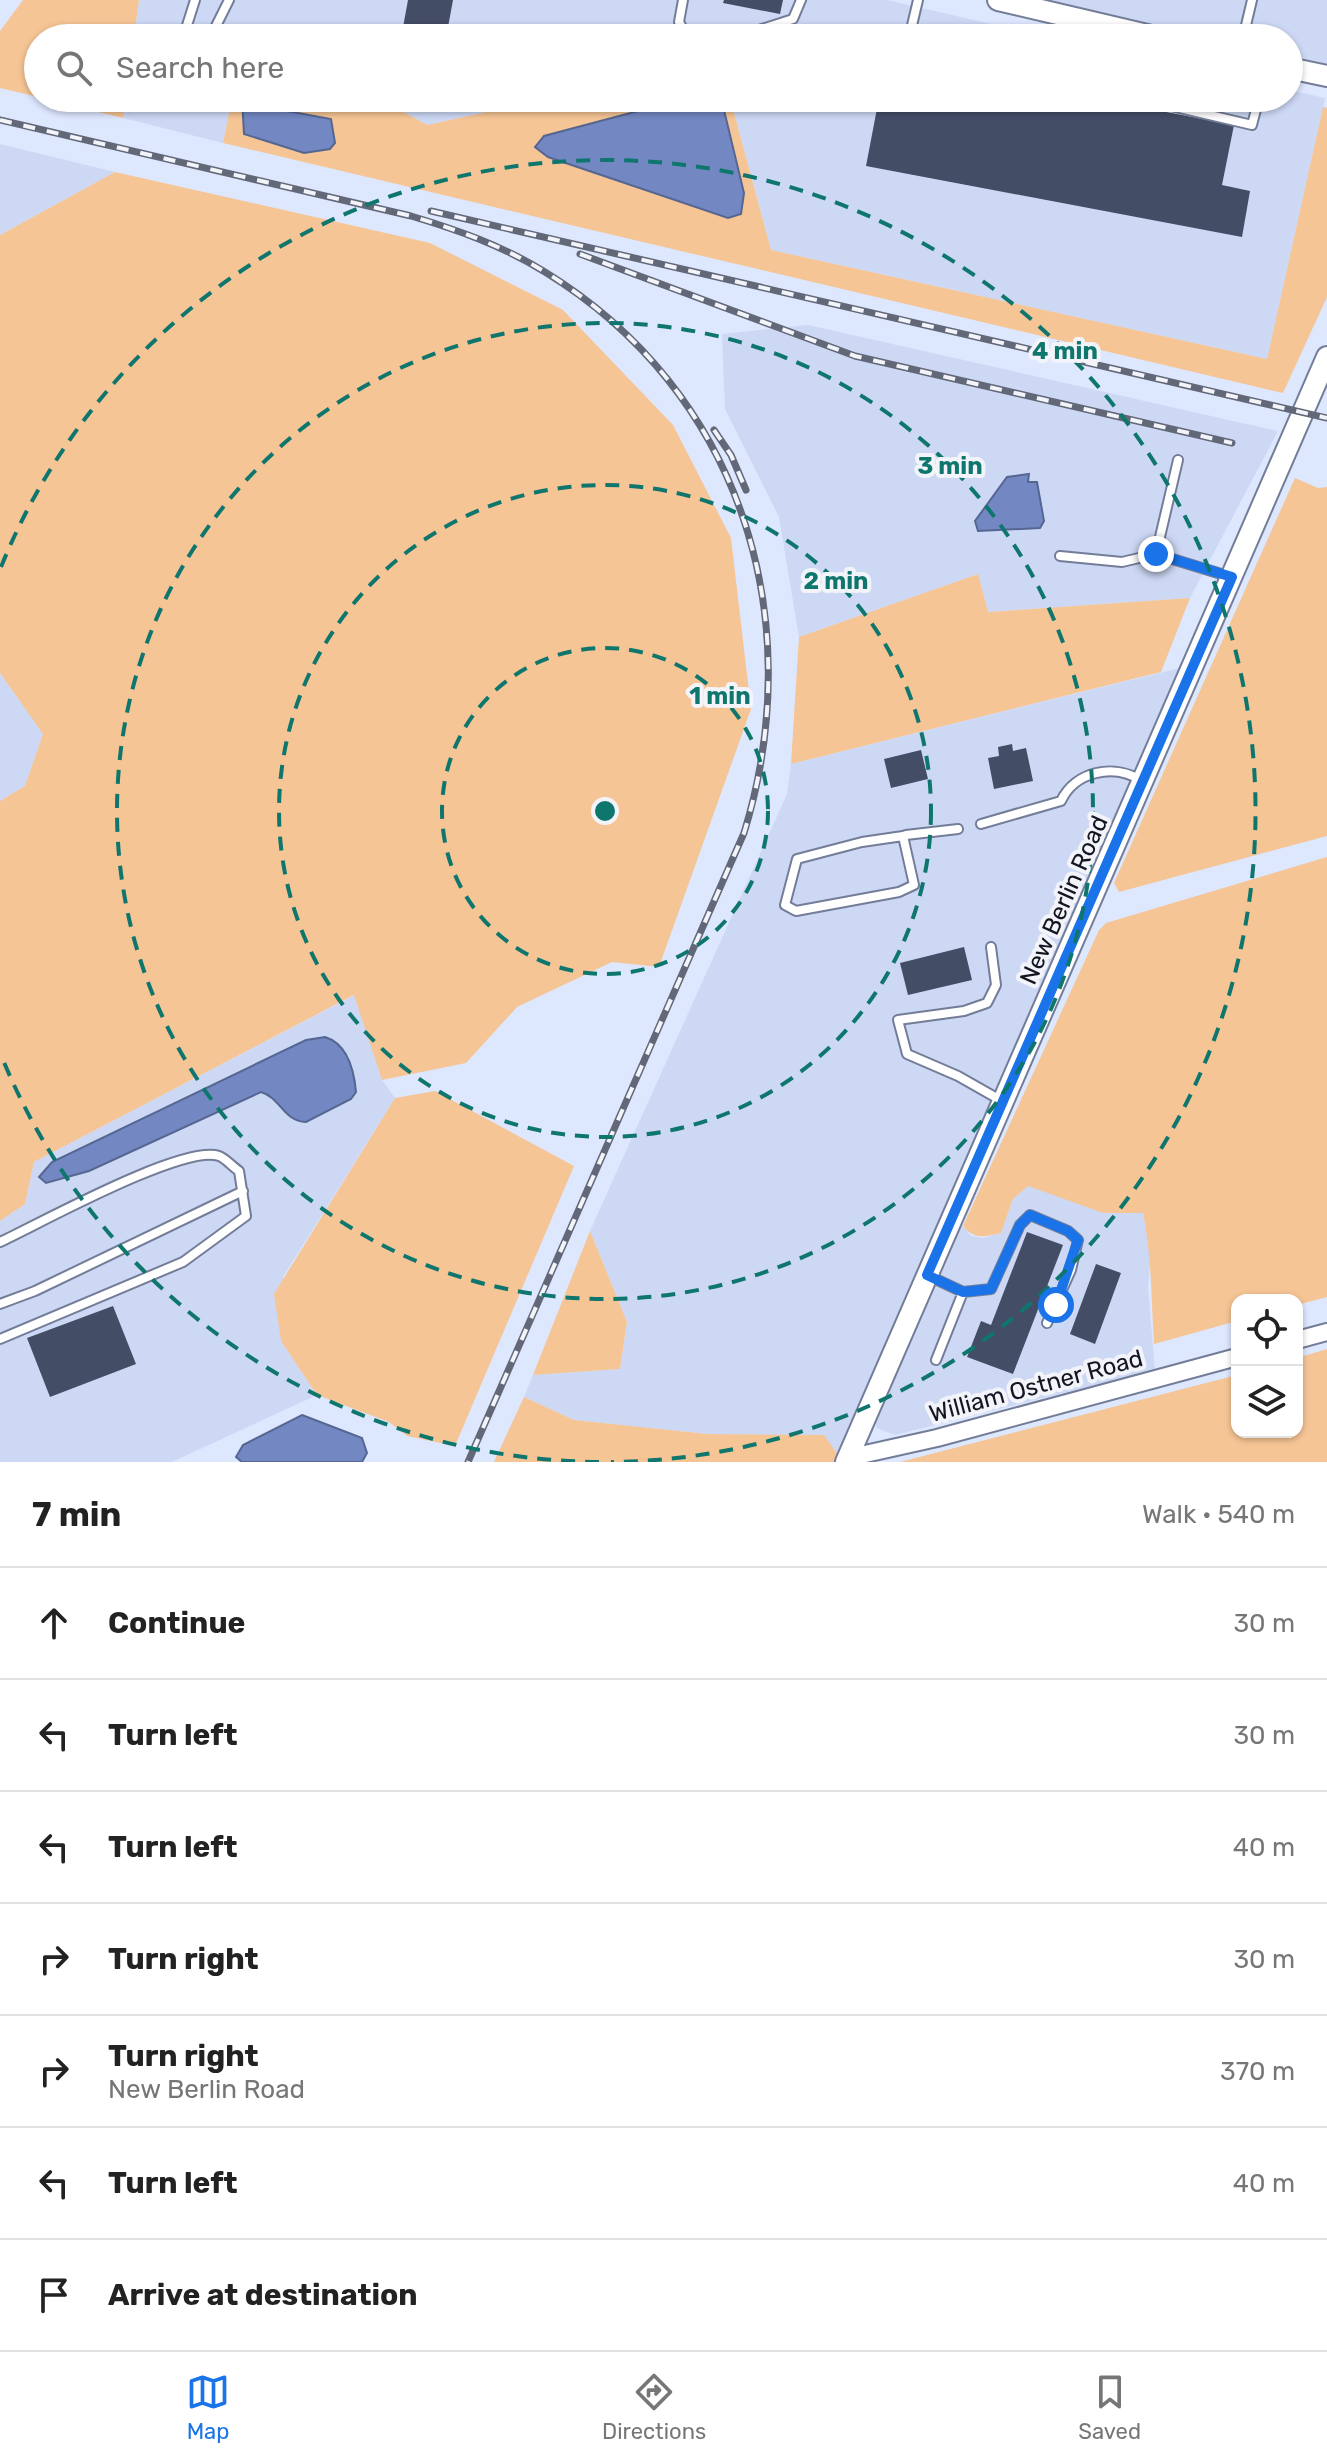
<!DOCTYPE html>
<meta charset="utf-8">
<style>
:root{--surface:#fff;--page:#f6f6f6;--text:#222;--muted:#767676;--line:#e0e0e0;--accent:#1a73e8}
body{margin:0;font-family:Rubik,sans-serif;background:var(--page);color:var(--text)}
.controls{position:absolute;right:24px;bottom:24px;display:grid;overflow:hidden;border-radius:16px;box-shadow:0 2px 6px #0004}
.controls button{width:72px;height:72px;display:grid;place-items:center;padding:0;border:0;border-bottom:2px solid var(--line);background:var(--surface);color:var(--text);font:40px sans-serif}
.stop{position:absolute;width:24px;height:24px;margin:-18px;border:6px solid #1a73e8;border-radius:50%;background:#fff}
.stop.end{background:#1a73e8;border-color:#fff;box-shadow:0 2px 8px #0008}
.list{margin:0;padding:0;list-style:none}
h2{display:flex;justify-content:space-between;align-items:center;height:104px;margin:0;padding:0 32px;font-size:34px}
h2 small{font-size:26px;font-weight:400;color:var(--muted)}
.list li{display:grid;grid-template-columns:52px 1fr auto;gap:24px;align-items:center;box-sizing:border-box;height:112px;padding:0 32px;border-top:2px solid var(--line)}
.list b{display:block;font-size:30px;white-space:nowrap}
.list p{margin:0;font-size:26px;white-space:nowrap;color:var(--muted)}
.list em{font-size:26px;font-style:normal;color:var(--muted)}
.icon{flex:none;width:44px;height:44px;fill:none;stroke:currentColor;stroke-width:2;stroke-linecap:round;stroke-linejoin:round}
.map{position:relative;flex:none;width:1327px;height:1462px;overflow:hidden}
.search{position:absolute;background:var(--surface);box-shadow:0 2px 6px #0004;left:24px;right:24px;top:24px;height:88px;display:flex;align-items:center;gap:20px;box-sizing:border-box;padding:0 28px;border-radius:44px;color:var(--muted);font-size:30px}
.sheet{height:888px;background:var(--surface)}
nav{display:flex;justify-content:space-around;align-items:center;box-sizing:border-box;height:112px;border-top:2px solid var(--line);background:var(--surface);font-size:22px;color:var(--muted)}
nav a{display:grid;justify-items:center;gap:4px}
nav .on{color:var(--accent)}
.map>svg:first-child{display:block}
.built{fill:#cdd8f5}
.green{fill:#f6c595}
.water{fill:#7388c3;stroke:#566692;stroke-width:2}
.building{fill:#444d66}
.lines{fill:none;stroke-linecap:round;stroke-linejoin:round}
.service-casing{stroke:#737d98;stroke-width:12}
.minor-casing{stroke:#737d98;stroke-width:20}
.tertiary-casing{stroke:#737d98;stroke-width:24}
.service{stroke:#fff;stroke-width:8}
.minor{stroke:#fff;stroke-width:16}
.tertiary{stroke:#fff;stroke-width:20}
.rail-casing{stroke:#626877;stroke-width:7}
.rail{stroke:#f2f4fa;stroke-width:4;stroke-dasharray:12;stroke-linecap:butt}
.route{stroke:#1a73e8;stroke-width:10}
.ring{fill:none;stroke:#0f766e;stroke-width:4;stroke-dasharray:14 10}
.labels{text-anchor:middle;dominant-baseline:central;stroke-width:8;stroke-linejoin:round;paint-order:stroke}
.street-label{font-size:24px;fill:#131620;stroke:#f2f4fa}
.centre{fill:#0f766e;stroke:#f2f4fa;stroke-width:4}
.ring-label{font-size:24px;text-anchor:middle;font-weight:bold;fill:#0f766e;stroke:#f2f4fa;stroke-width:8;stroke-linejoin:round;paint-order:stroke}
</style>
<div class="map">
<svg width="1327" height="1462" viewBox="0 0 1327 1462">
<rect width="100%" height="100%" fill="#dde7fe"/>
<path class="built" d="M139 0H887L1052 38H304L289 24 247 29 245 38H134Z
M1042 0H1327V64L1289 55V38H1212Z
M1289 90 1325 98 1267 359 771 250 730 98H1289Z
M126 98H232L223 143 123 118Z
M379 98H549L427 125Z
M0 144 115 172 0 235Z
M808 325 1278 431 1190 598 987 612 978 574 799 637 779 517 725 409 722 334Z
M1180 668 838 1455 823 1436 708 1434 574 1420 524 1397 533 1375 620 1369 627 1322 590 1231 787 794 791 764Z
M0 673 43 734 25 787 0 801Z
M355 995 382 1080 395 1098 283 1277 281 1341 317 1395 172 1462H0V1221L25 1204 34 1162Z
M1028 1185 1103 1213H1143L1151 1254 1148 1287 1155 1370 895 1435 877 1428 873 1415 949 1238 963 1226 971 1236 983 1238 1001 1233 1013 1199Z"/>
<path class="green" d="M23 0H139L134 38H38V97L0 88V31Z
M41 98H126L123 118Z
M232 98H242L243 124 304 153 330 149 335 142 331 119 282 110 274 98H379L427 125 549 98H689L544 136 536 147 548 157 728 218 723 106 713 98H730L771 250 1267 359 1323 107 1327 108V297L1283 393 223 143Z
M115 172 430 243 563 310 673 425 731 538 751 709 659 967 612 962 517 1007 466 1063 382 1080 354 995 34 1162 25 1204 0 1221V801L25 786 43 734 0 673V235Z
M1295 478 1318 488 1327 487V836L1119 892 1114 883Z
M978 574 988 612 1190 598 1161 672 791 764 799 637Z
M1327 857V1297L1297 1305V1300H1237V1321L1154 1344C1151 1300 1152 1256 1143 1213H1103L1028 1186 1013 1199 1001 1233C984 1237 975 1240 963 1226L1099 930 1106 923Z
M435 1091 574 1166 455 1446 407 1436 389 1422 317 1395 281 1341 274 1294 395 1098Z
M590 1231 627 1322 620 1369 533 1375Z
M1327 1349V1462H900L1237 1375V1432H1297V1358Z
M524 1397 574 1420 708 1434 824 1435 843 1462H494Z"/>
<path class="water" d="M242 98H274L282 110 331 119 335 143 330 149 304 153 244 134Z
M687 98H713L723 106 744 193 741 214 728 218 548 157 535 147 544 136Z
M1029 474 1028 482H1037L1044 521 1040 528 978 531 975 521 1007 477Z
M325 1037C348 1044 354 1070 356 1092L351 1099 306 1122C283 1121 281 1098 261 1092L89 1171 46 1183 39 1177 52 1162 306 1040Z
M302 1415 362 1438 367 1453 362 1462H242L236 1457 243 1445Z"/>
<path class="building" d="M408 0H453L446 38H401Z
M724 0H783L780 14 723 3Z
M879 98H1093L1234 125 1222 185 1250 191 1242 237 866 166Z
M1012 744 1013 751 1026 748 1033 781 994 789 988 758 999 756 998 747Z
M921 750 928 779 891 788 884 759Z
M964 947 972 980 908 995 900 963Z
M1027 1232 1063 1245 1013 1374 967 1357 981 1321 991 1325Z
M1096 1264 1121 1273 1095 1344 1070 1334Z
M113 1306 136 1364 50 1397 27 1338Z"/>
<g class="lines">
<defs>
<path id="service" d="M683 0 679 22 688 38
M183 38 195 0
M210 38 229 0
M734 38 793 19 801 0
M909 38 918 0
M1243 38 1252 0
M1137 98 1252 125 1259 98
M1178 460 1156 554 1231 577
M1060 556 1122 562 1156 554
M981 824 1061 801C1075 771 1114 763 1142 781
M903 836 914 885 899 892 796 911 785 905 797 859 862 842 903 836 906 835 958 829
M991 947 996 985 987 1003 964 1011 898 1020 907 1054 958 1076 1002 1101
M0 1242C39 1224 183 1144 219 1156 225 1158 233 1167 239 1171L246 1216 183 1262 0 1339
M927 1275 963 1292 991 1289 1020 1225 1030 1215 1068 1231 1078 1240 1071 1270 1047 1323
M0 1304 35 1291 243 1191
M936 1360 963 1292"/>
<path id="minor" d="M1297 1340 1327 1332
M847 1458 937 1438 1237 1357"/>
<path id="tertiary" d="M998 0 1160 38
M1289 68 1327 76
M846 1462 1327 357"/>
</defs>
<use href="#service" class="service-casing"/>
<use href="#minor" class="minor-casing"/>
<use href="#tertiary" class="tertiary-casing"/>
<use href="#service" class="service"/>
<use href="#minor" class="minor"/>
<use href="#tertiary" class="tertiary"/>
<defs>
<path id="rail" d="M0 120 411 216C458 230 503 246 545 272 741 392 810 618 744 833L468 1462
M431 211 1327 418
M580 254 855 356 1232 443
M714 430 731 455 746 490"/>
</defs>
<use href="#rail" class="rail-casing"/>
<use href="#rail" class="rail"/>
</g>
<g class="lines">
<path class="route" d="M1056 1305 1078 1240 1068 1231 1030 1215 1020 1225 991 1289 963 1292 927 1275 1232 577 1156 554"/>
</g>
<g class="ring">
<circle cx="605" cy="811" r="163"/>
<circle cx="605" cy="811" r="326"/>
<circle cx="605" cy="811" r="488"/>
<path d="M599 1462A651 651 0 0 1 1 1055M1 567A651 651 0 1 1 611 1462"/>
</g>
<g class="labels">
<g class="street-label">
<text transform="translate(1064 900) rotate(-66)">New Berlin Road</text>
<text transform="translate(1036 1386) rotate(-15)">William Ostner Road</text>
</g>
</g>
<circle cx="605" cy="811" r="12" class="centre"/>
<g class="ring-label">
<text x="1065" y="359">4 min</text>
<text x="950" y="474">3 min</text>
<text x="836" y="589">2 min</text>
<text x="720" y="704">1 min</text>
</g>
</svg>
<div class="controls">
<button><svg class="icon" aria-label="locate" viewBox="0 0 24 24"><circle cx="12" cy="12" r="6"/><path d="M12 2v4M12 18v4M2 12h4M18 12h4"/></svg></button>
<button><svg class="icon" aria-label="layers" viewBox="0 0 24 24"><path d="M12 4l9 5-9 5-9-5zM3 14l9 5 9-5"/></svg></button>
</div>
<div class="stop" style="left:1056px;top:1305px"></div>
<div class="stop end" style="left:1156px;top:554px"></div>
<div class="search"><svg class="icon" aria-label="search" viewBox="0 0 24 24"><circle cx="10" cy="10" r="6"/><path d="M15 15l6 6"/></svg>Search here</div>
</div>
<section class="sheet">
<h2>7 min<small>Walk · 540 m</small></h2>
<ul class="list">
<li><svg class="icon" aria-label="ahead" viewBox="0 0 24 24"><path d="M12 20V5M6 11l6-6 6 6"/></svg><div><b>Continue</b></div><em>30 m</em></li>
<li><svg class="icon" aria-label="left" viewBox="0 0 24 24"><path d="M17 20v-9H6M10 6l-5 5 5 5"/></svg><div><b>Turn left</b></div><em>30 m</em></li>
<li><svg class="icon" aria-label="left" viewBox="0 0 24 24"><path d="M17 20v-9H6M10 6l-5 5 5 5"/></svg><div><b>Turn left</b></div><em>40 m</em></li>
<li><svg class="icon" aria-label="right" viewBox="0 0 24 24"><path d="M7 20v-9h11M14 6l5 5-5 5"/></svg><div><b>Turn right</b></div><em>30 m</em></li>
<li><svg class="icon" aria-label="right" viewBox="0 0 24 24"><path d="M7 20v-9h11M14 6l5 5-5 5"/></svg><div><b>Turn right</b><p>New Berlin Road</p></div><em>370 m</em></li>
<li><svg class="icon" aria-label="left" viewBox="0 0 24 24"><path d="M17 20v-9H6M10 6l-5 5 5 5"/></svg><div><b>Turn left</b></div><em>40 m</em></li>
<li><svg class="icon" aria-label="arrive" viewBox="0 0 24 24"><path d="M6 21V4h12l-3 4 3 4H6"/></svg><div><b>Arrive at destination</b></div></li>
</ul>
</section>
<nav>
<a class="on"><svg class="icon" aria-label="map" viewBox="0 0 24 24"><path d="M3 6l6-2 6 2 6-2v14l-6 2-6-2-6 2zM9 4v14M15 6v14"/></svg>Map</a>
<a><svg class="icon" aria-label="directions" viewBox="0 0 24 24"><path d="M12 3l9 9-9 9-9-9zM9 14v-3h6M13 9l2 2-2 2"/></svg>Directions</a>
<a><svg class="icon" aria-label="saved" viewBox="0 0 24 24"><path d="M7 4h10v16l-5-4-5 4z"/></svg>Saved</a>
</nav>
